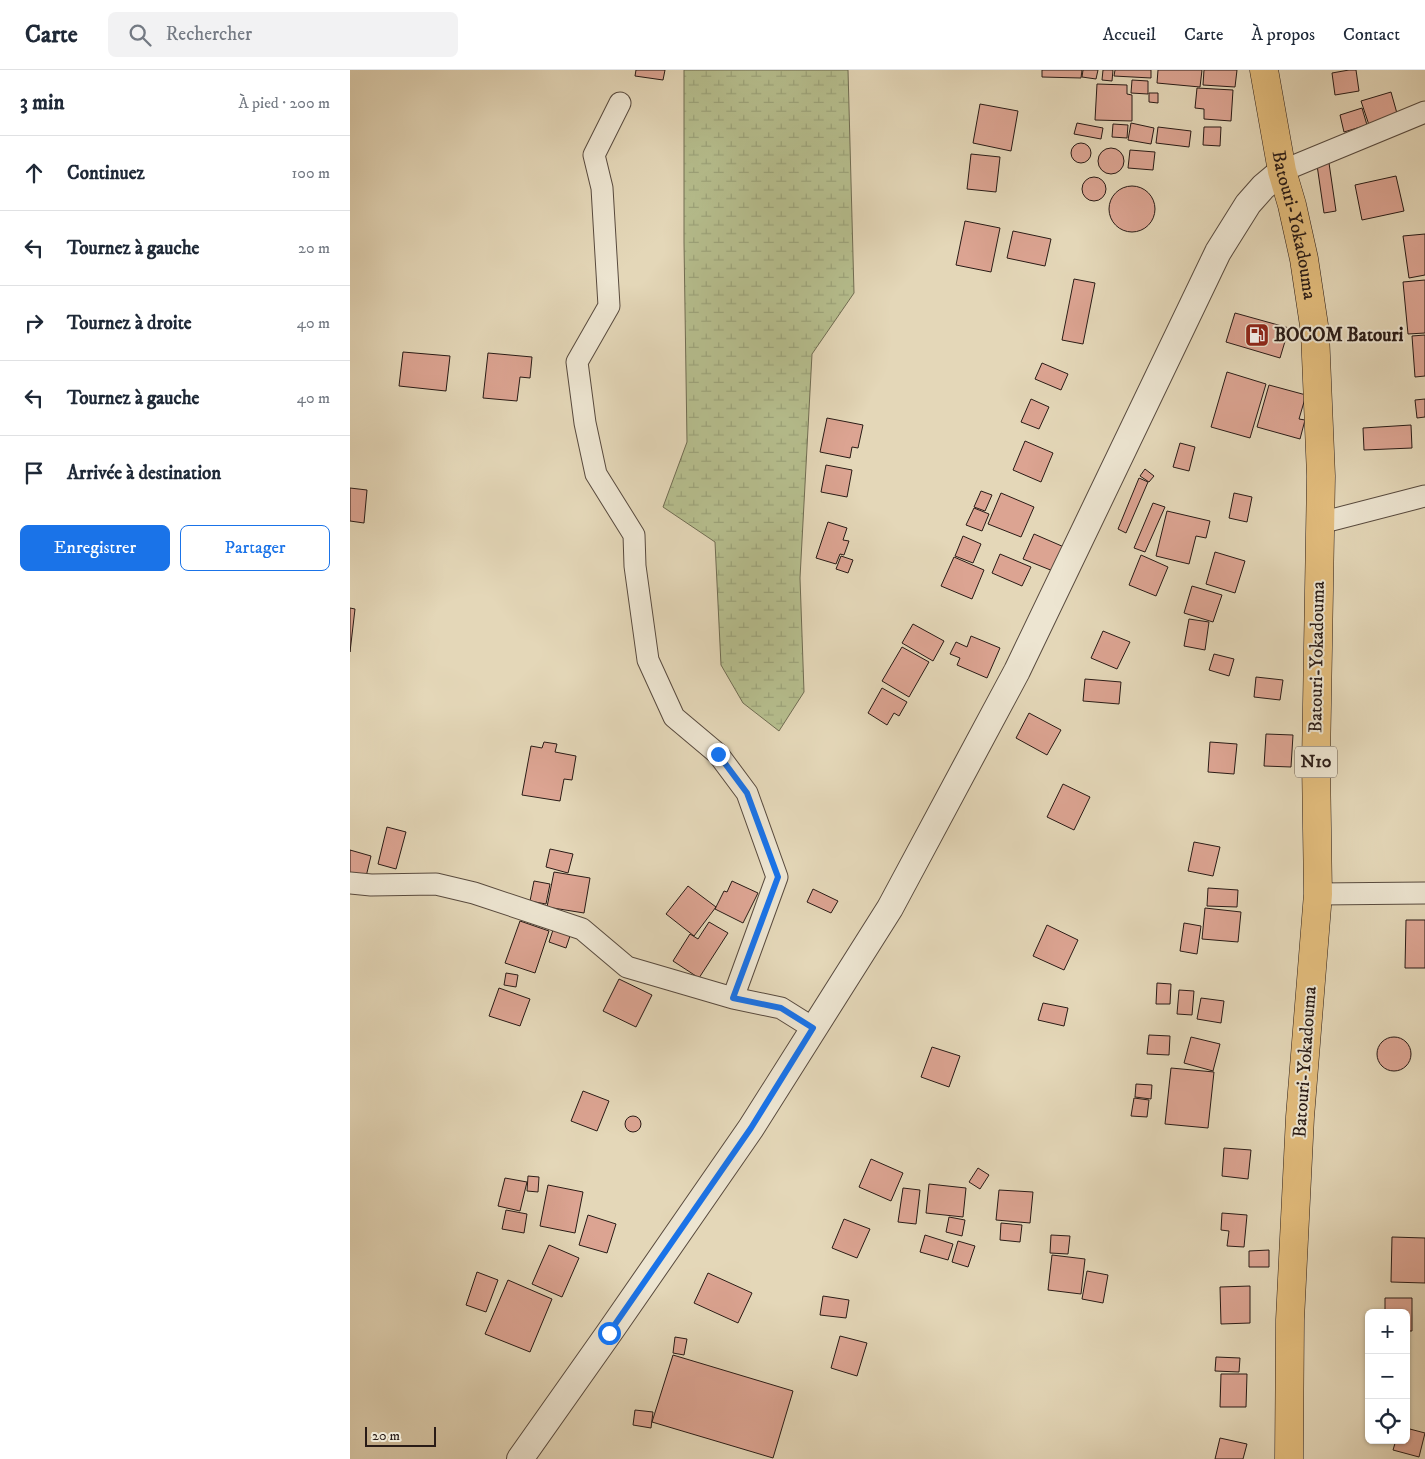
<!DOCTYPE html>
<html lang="fr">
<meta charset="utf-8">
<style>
:root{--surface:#fff;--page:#f2f2f3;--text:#1f2937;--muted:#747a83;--line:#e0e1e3;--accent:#1a73e8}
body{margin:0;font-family:"IM FELL DW Pica",serif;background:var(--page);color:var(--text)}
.controls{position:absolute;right:15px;bottom:15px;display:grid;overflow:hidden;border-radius:8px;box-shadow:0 1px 4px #0004}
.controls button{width:45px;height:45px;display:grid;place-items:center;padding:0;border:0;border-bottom:1px solid var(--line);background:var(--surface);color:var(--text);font:25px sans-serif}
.scale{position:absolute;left:15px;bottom:12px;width:71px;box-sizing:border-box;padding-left:5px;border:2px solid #291b16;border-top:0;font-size:14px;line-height:18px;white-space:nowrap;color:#291b16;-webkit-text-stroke:4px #ede5d1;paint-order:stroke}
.stop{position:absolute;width:15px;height:15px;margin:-11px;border:4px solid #1a73e8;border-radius:50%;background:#fff}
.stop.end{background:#1a73e8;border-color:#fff;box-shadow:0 1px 5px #0008}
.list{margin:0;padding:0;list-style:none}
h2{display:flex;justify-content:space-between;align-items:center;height:65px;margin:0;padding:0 20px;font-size:21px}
h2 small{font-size:16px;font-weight:400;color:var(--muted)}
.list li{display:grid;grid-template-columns:32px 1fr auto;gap:15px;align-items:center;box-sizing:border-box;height:75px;padding:0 20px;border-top:1px solid var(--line)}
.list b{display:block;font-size:19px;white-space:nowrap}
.list em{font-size:16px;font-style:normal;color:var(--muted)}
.actions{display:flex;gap:10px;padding:15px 20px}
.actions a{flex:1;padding:11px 0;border:1px solid var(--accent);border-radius:8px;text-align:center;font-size:18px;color:var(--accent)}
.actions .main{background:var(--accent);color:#fff}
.icon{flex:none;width:28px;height:28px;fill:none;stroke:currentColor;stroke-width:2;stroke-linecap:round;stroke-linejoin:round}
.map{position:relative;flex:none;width:1075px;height:1389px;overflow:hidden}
header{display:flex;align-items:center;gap:30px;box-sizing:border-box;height:70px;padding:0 25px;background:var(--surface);border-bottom:1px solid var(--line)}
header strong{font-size:24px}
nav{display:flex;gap:28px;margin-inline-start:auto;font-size:18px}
.search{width:350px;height:45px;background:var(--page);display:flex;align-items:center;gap:12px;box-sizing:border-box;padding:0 18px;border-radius:8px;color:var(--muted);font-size:19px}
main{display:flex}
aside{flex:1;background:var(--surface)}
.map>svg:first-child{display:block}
.wetland{fill:url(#wetland-marsh);stroke:#706c52}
.building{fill:#dca492;stroke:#291b16}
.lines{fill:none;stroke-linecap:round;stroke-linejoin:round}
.minor-casing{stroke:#584a3e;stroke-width:23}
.tertiary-casing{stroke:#584a3e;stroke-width:28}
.trunk-casing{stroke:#291b16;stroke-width:29}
.minor{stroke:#ede5d1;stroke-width:21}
.tertiary{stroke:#ede5d1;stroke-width:26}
.trunk{stroke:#e2bc7c;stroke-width:28}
.route{stroke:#1a73e8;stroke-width:6}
.labels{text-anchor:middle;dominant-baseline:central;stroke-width:4;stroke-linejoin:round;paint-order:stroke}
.shield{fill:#ede5d1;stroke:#64584e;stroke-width:1}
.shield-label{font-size:18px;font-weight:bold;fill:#291b16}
.street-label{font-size:19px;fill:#291b16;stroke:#ede5d1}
.poi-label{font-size:19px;font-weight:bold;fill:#291b16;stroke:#ede5d1;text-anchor:start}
</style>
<header>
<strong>Carte</strong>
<div class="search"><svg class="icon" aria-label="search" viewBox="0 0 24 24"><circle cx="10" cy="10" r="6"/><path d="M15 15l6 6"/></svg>Rechercher</div>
<nav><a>Accueil</a><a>Carte</a><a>À propos</a><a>Contact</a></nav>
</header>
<main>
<aside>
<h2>3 min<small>À pied · 200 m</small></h2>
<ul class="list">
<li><svg class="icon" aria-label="ahead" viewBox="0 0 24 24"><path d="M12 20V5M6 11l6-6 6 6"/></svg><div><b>Continuez</b></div><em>100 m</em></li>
<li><svg class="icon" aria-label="left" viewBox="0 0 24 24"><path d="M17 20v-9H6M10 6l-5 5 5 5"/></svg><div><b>Tournez à gauche</b></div><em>20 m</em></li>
<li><svg class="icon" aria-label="right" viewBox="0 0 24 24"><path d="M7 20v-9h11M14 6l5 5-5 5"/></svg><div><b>Tournez à droite</b></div><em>40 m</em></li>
<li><svg class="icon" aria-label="left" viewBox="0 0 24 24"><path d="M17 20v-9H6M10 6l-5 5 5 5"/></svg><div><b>Tournez à gauche</b></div><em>40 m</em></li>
<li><svg class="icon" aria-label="arrive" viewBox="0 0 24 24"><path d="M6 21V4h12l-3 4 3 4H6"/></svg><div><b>Arrivée à destination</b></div></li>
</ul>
<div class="actions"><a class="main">Enregistrer</a><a>Partager</a></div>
</aside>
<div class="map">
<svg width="1075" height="1389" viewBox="0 0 1075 1389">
<defs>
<pattern id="wetland-marsh" width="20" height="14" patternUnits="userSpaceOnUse" patternTransform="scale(1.25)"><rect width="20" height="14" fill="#b6be8e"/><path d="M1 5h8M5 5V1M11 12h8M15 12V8" fill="none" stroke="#9ca37a"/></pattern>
</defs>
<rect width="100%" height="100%" fill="#e4d7b8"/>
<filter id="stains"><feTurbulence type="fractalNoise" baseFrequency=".004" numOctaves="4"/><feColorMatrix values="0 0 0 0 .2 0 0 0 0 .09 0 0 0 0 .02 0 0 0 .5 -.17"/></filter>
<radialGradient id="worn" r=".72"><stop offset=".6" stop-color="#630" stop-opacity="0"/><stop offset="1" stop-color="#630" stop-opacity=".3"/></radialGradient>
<path class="wetland" d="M334 0H498L504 223 462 284 450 508 454 622 429 661 393 633 371 595 365 472 313 437 337 372 334 172Z"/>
<path class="building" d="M286 0H315L313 10 285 6Z
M692 0H732L731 8 692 7Z
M733 0H748L746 9 732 7Z
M753 0H763L762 11 752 10Z
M765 0H801V8L764 6Z
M808 0H852L850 17 807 13Z
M854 0H887L885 17 853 15Z
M999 0H1006L1009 21 985 25 982 3Z
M782 10 798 11V24L781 23Z
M747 14 777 15V24L782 25V51L745 50Z
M847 18 883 20 881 51 854 49V39L845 38Z
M1041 22 1048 47 1019 55 1011 31Z
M799 23H808V33L799 32Z
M630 34 668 41 661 81 623 73Z
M1012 38 1017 55 994 62 990 45Z
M727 53 753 58 751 69 724 64Z
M781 53 804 58 801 74 778 70Z
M763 54 778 55 777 68 762 67Z
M808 57 841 61 839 77 806 73Z
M854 57H871L870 76 853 75Z
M721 83a10 10 0 1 1 20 0a10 10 0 1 1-20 0Z
M748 91a13 13 0 1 1 26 0a13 13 0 1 1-26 0Z
M780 80 805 82 803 100 778 98Z
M621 84 650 87 646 122 617 119Z
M979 93 986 141 974 143 967 95Z
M1046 106 1054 141 1012 150 1005 115Z
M732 119a12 12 0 1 1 24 0a12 12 0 1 1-24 0Z
M759 139a23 23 0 1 1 46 0a23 23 0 1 1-46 0Z
M615 151 650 158 641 202 606 195Z
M663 161 701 169 695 196 657 188Z
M1075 164V205L1059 208 1053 166Z
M724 209 745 213 733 274 712 270Z
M1075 210V263L1058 264 1053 212Z
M885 243 939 258 930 288 876 272Z
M1075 265V306L1065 307 1062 266Z
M53 282 100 286 96 321 49 316Z
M138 283 182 287 180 308 170 307 167 331 133 328Z
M692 293 718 304 711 320 685 309Z
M877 302 916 314 900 368 861 357Z
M919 315 956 325 949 349 955 350 950 369 907 357Z
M681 329 699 337 689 359 671 352Z
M1075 329V347L1067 348 1065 330Z
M477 348 513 355 508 378 502 377 500 388 470 382Z
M1061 355 1062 378 1014 380 1013 358Z
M675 371 703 383 691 412 663 400Z
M830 373 845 377 839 401 823 397Z
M476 395 502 400 497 427 471 422Z
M795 399 804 406 799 412 790 406Z
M789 408 798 412 776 463 768 459Z
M0 418 17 420 14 453 0 451Z
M631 421 642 425 635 441 624 437Z
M651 423 684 437 671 467 638 454Z
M884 423 902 427 897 452 879 448Z
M803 433 815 437 795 482 784 478Z
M624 438 639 444 632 461 616 455Z
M817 441 860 451 856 468 846 466 839 494 806 486Z
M478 452 497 458 493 470 499 471 494 485 490 484 486 494 466 488Z
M684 464 714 477 703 501 673 489Z
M613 466 631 474 623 493 605 486Z
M865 482 895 491 885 523 856 514Z
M650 484 681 497 672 516 642 503Z
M791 485 818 497 806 526 779 515Z
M491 486 503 490 498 503 486 499Z
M604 487 634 500 622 529 591 516Z
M842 516 872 525 863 552 834 543Z
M0 538 5 539 0 582Z
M839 549 859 552 855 580 834 576Z
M563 554 594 571 583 591 552 573Z
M753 561 780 572 767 599 741 588Z
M621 566 650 578 637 608 607 595 610 588 600 584 606 572 617 577Z
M552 577 579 592 559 627 532 611Z
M864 584 884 589 879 606 859 600Z
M906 607 933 610 930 630 904 627Z
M735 609 771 612 769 634 733 631Z
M532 618 557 632 549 646 544 643 537 655 518 643Z
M679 643 711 660 697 685 666 668Z
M916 664 943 665 941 697 914 696Z
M194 672 207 674 205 682 226 686 222 710 214 709 210 731 172 725 181 676 192 678Z
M860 672 887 674 884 704 858 702Z
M713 714 740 727 724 760 697 747Z
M37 757 56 762 46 799 28 794Z
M844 772 870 777 863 806 838 801Z
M200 779 223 784 218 803 196 797Z
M0 780 21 786 13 819 0 816Z
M204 802 240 808 234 843 197 837Z
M184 811 200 814 196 834 180 831Z
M382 811 408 823 393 853 365 839 374 821 377 822Z
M338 816 366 837 344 866 316 844Z
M858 818 888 820 887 837 857 836Z
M463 819 488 831 481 843 457 832Z
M855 838 891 842 888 872 852 869Z
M1056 850H1075V898H1055Z
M170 851 199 861 185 903 155 893Z
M359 852 378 863 349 908 323 891 340 864 348 869Z
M834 853 851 856 847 884 830 881Z
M697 855 728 870 714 900 683 886Z
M203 860 220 866 216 878 199 872Z
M156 903 168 905 166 917 154 915Z
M269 909 302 925 286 957 253 941Z
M807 913 821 914 820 934H806Z
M149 918 180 929 170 956 139 946Z
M829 920 844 921 842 945 827 944Z
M851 928 874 931 871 953 847 949Z
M693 933 718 938 714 956 688 950Z
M799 965 820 966 819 985 797 984Z
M841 967 870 974 863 1001 834 993Z
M1027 984a17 17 0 1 1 34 0a17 17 0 1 1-34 0Z
M582 977 610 986 599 1017 571 1007Z
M821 998 864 1002 858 1058 815 1054Z
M786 1014 802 1015 801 1029 785 1027Z
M233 1021 259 1031 247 1061 221 1051Z
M784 1028 799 1030 797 1047 781 1046Z
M275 1054a8 8 0 1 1 16 0a8 8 0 1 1-16 0Z
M874 1078 901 1080 898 1109 872 1106Z
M521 1089 553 1103 541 1131 509 1117Z
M628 1098 639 1105 630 1119 619 1112Z
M178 1106 189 1107 188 1122 177 1121Z
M155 1108 177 1112 170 1141 148 1136Z
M579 1114 616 1118 613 1147 576 1143Z
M198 1115 233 1122 225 1163 190 1156Z
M553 1118 570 1120 566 1154 548 1152Z
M649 1120 683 1122 680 1153 646 1150Z
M156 1140 177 1144 174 1163 152 1159Z
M872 1143 897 1145 894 1177 877 1176 879 1161 871 1160Z
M238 1145 266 1154 257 1183 229 1175Z
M599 1147 615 1150 612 1166 596 1162Z
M494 1149 520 1159 507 1188 482 1178Z
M651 1153 672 1155 670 1172 650 1170Z
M575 1165 603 1174 598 1190 570 1182Z
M701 1165 720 1166 718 1184 700 1183Z
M1042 1167 1075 1168V1213L1041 1212Z
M608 1171 625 1176 618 1197 602 1192Z
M199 1175 229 1188 212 1227 182 1214Z
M919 1180V1197H899V1181Z
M702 1185 735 1189 731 1224 698 1220Z
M737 1201 758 1205 753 1233 732 1229Z
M127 1202 148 1210 136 1242 116 1235Z
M358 1203 402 1223 388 1253 344 1233Z
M158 1210 202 1229 180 1282 135 1264Z
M900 1216V1253L871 1254 870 1217Z
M473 1226 499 1230 496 1248 470 1245Z
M1035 1228H1062V1261H1056V1243H1035Z
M490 1266 517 1273 507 1306 481 1298Z
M325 1267 337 1269 334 1285 323 1283Z
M323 1285 443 1321 423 1388 302 1352Z
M866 1287 890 1288 889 1302 865 1301Z
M871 1304H897L896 1337H870Z
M285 1340 303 1342 301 1358 283 1355Z
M1056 1358 1075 1363 1069 1387 1043 1380 1046 1370H1056Z
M870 1368 897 1374 893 1389H865Z"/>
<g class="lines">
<defs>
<path id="minor" d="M270 33 244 85 252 118 259 236 227 292 235 353 246 404 284 465 285 496 298 590 324 647 368 684 397 723 427 807 383 928
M932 101 1075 42
M970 453 1075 426
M0 813 21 815 86 814 124 823 232 859 277 897 383 928 431 938 463 958
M968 824 1075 823"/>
<path id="tertiary" d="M170 1389 259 1263 401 1058 540 838 667 601 868 182 898 134 913 117 932 101"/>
<g id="trunk">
<path id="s1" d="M914 0 932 101 942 135 954 189 965 262 971 406 966 692 968 824 950 1047 940 1250 939 1389"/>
</g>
</defs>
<use href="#minor" class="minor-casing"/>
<use href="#tertiary" class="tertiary-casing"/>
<use href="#trunk" class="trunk-casing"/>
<use href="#minor" class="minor"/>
<use href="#tertiary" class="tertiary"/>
<use href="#trunk" class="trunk"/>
</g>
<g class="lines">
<path class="route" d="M259 1263 401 1058 463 958 431 938 383 928 428 807 397 723 368 684"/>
</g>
<defs>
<symbol id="fuel-square" viewBox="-11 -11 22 22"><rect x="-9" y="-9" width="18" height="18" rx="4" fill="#8f2418" stroke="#ede5d1"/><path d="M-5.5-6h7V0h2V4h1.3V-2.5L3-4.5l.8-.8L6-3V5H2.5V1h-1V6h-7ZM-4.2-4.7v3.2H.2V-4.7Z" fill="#fff"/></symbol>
</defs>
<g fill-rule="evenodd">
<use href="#fuel-square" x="893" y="251" width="28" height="28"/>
</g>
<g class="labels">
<rect class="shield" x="945" y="676.5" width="42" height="31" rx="4"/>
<g class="shield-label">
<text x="966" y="692">N10</text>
</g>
<g class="street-label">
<text stroke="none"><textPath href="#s1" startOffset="158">Batouri-Yokadouma</textPath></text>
<text transform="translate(967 587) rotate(-89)">Batouri-Yokadouma</text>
<text transform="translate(955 992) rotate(-86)">Batouri-Yokadouma</text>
</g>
<g class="poi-label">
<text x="924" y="265">BOCOM Batouri</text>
</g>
</g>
<rect width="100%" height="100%" filter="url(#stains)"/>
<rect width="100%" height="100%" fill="url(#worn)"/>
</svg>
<div class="controls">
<button>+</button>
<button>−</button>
<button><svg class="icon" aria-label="locate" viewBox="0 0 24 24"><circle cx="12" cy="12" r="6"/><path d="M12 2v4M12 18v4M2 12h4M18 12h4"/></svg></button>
</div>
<div class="scale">20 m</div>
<div class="stop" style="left:259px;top:1263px"></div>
<div class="stop end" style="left:368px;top:684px"></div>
</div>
</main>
